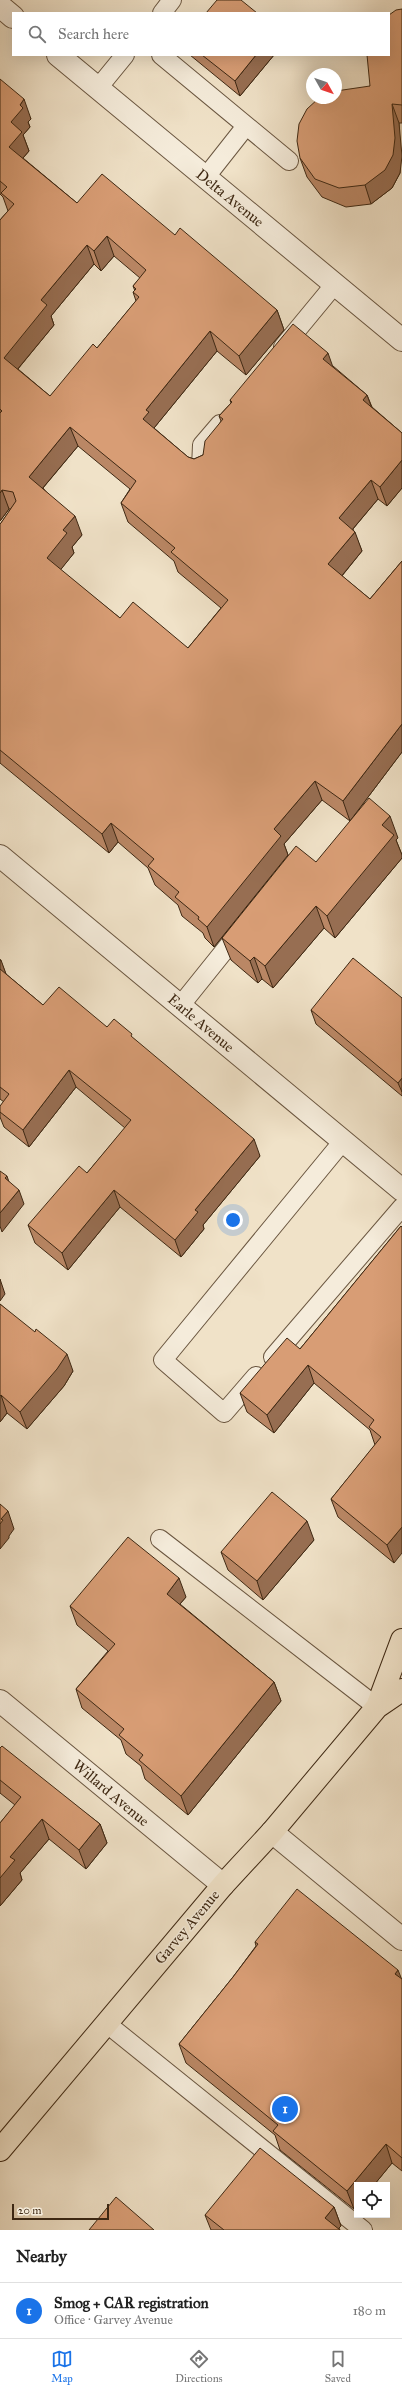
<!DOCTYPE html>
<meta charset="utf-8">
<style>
:root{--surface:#fff;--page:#f6f6f6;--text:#222;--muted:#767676;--line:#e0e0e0;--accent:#1a73e8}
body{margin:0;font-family:"IM FELL Great Primer",serif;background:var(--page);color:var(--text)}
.controls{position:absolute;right:12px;bottom:12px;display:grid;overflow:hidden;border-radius:0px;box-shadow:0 4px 16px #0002}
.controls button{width:36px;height:36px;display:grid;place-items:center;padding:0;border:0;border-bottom:1px solid var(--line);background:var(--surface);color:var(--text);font:20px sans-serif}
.compass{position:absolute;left:306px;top:68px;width:36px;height:36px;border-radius:50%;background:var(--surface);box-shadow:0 4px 16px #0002;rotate:130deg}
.scale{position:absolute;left:12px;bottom:10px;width:97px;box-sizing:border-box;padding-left:4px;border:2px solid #3e2813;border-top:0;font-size:11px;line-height:14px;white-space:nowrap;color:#3e2813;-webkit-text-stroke:3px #f5ecdb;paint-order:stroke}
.you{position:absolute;left:233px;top:1220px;width:14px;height:14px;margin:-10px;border:3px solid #fff;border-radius:50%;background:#1a73e8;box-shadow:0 0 0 6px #1a73e833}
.badge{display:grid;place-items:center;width:26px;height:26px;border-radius:50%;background:var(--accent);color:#fff;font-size:13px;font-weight:700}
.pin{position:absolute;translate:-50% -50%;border:2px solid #fff;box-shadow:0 1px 4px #0006}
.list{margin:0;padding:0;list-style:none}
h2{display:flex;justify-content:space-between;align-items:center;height:52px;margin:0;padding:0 16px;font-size:17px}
h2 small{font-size:13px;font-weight:400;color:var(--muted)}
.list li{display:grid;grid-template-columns:26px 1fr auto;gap:12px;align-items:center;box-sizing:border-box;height:56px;padding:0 16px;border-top:1px solid var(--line)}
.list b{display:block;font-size:15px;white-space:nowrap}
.list p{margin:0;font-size:13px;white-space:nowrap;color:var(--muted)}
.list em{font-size:13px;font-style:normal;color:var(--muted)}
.icon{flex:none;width:22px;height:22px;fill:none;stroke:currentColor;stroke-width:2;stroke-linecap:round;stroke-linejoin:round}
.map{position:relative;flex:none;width:402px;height:2230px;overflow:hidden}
.search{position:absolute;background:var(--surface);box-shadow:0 4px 16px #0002;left:12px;right:12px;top:12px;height:44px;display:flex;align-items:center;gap:10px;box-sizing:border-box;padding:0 14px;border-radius:0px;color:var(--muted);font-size:15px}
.sheet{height:108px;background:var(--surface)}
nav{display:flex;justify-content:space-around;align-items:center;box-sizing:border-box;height:56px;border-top:1px solid var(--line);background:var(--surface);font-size:11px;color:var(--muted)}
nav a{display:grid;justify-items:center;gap:2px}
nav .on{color:var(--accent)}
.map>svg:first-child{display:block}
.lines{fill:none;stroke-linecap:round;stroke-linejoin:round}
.lane-casing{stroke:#6a5640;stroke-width:20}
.street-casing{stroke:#6a5640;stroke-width:24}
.primary-casing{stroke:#3e2813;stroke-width:24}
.lane{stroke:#f5ecdb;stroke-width:18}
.street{stroke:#f5ecdb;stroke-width:22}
.primary{stroke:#f0e2c8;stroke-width:22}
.wall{fill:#ba8765;stroke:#3e2813;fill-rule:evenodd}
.shaded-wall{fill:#976e52;stroke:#3e2813}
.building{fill:#d89d75;stroke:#3e2813;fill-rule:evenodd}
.labels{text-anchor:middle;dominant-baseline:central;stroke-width:3;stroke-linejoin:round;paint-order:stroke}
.street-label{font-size:15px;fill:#3e2813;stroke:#f5ecdb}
</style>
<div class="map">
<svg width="402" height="2230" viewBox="0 0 402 2230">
<rect width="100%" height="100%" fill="#f0e2c8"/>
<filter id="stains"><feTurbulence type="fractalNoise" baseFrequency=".005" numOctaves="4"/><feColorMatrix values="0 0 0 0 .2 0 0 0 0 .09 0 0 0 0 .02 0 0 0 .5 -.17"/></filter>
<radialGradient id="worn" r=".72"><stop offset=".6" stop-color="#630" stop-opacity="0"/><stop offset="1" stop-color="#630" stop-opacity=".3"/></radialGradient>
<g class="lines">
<defs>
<path id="lane" d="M162 13 172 0
M161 55 289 161
M98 88 125 55
M205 178 246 126
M283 347 335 284
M201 468 202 445 220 424
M180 1006 241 930
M273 1357 402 1207
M256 1376 224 1413 163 1360 343 1141
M160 1539 377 1707
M106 2023 363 2230"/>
<path id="street" d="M0 6 13 17
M58 55 402 340
M0 856 402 1190
M0 1701 223 1885
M272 1832 402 1939"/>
<path id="primary" d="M377 1707 402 1640
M0 2150 223 1885 272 1832 377 1707 402 1690"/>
</defs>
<use href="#lane" class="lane-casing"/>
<use href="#street" class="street-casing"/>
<use href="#primary" class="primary-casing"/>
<use href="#lane" class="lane"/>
<use href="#street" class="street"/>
<use href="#primary" class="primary"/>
</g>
<path class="wall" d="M402 9V123H399L400 173 392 188 371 204 346 207 322 197 307 177 300 158 370 86Z
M190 55H274L240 96Z
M0 79 31 119 28 122 30 127 23 135 29 151 23 158 77 203 175 235 277 310 284 330 246 375 217 351 154 428 188 457 194 459 203 455 221 421 219 416 231 403 230 400 333 366 367 395 372 407 402 433V488L387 506 378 499 353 529 362 551 342 576 370 599 402 561V752L350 821 322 800 284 844 288 855 214 947 205 938 203 933 182 916 178 905 155 885 148 868 118 842 109 853 0 763V524L1 523 11 509H9L0 521V220L8 211 3 197 0 194ZM114 256 140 278 133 286 135 291 133 292 136 301 97 348 50 396 18 369 54 325 51 316 94 264 101 271ZM78 446 130 489 121 503 128 522 174 561 178 572 221 608 188 648 120 618 60 570 74 553 72 547 82 535 43 488Z
M398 838 396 840 402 855V858L335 938 324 928 273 988 262 979 258 983 231 960 222 938 316 862Z
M0 959 6 974 43 1005 107 1027 134 1039 260 1156 203 1225 204 1229 181 1257 120 1207 68 1270 35 1243 28 1225 87 1173 125 1128 76 1087 29 1147 4 1127 0 1117V1106L4 1102 0 1099Z
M402 998V1096L316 1024 311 1010Z
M401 1226 394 1563 338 1517 331 1499 375 1445 370 1430 314 1383 274 1433 247 1412 240 1393 300 1349Z
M0 1304 73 1371 64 1386 27 1429 7 1413 0 1422Z
M314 1540 263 1600 228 1570 221 1552Z
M186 1597 180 1604 274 1682 281 1701 188 1815 145 1779 141 1766 126 1754 121 1740 82 1708 76 1689 108 1651 77 1625 70 1606Z
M0 1748 100 1824 107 1843 86 1869 49 1839 20 1873 22 1880 0 1906V1823L15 1805 0 1793Z
M255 1942 402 1979V2171L392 2163 374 2185H357V2206L354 2209 280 2150 275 2135 186 2063 179 2044 233 1977 256 1946Z
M334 2207 341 2226 339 2228 340 2230H211L205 2215Z"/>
<path class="shaded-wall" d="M256 55H274L240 96 235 81Z
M24 99 31 119 28 122 30 127 23 135 29 151 16 166 9 147 11 122 20 105Z
M392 104 399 123 402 156 400 173 392 188 371 204 365 185Z
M107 236 114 256 101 271 94 251Z
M87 245 94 264 51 316 54 325 11 377 4 358 41 300Z
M277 310 284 330 246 375 239 356Z
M210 331 217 351 154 428 156 432 143 419 146 410Z
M328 353 335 373 323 359Z
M367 395 374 414 363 400Z
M70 427 78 446 36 496 29 477Z
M402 460V488L387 506 380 487Z
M371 480 378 499 346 537 339 518Z
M2 490 9 509 0 521V493Z
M75 516 82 535 72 547 74 553 54 578 47 558 63 530Z
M355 532 362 551 335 584 328 564Z
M402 724V752L350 821 343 801Z
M315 781 322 800 284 844 288 855 214 947 207 927 274 829Z
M390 816 398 838 396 840 402 855V858L335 938 327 916 382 825Z
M111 823 118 842 109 853 102 834Z
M316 906 324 928 273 988 265 966Z
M254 957 262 979 258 983 250 961Z
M1 960 7 977 0 976V961Z
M69 1070 76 1087 29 1147 23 1130Z
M402 1078V1092L398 1083Z
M254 1139 260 1156 203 1225 204 1229 181 1257 175 1240 195 1210Z
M7 1176 12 1191 5 1178Z
M19 1190 24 1204 2 1232 0 1226V1213Z
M114 1190 120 1207 68 1270 62 1253Z
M0 1279 5 1294 0 1301Z
M67 1354 73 1371 64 1386 27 1429 20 1412Z
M308 1365 314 1383 274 1433 267 1415Z
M1 1395 7 1413 0 1422V1396Z
M8 1511 14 1529 9 1536V1538L0 1549V1524L1 1519Z
M307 1521 314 1540 263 1600 257 1581Z
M402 1527V1553L394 1563 387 1545Z
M179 1578 186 1597 173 1612 167 1594Z
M274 1682 281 1701 188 1815 181 1796Z
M42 1819 49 1839 20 1873 22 1880 0 1906V1878L10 1857Z
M100 1824 107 1843 86 1869 79 1850Z
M398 1970 402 1980 395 1974Z
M386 2144 392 2163 374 2185H357V2206L354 2209 347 2191Z
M334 2207 341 2226 337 2230 325 2218Z"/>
<path class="building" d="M217 0H241L257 13H206Z
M402 9V105L392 104 395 138 393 155 385 170 365 185 339 188 315 179 300 158 297 141 299 124 307 109 319 98H336V91L370 86 367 55H389V15L396 10Z
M202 55H256L235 81Z
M0 79 24 99 20 105 23 108 11 122 22 132 9 147 77 203 102 174 175 235 180 228 277 310 239 356 210 331 146 410 149 412 143 419 188 457 194 459 203 455 205 441 223 419 219 416 232 402 230 400 293 324 328 353 323 359 367 395 363 400 402 433V460L380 487 371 480 339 518 355 532 328 564 370 599 402 561V724L343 801 315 781 274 829 281 836 207 927 198 919 199 917 175 897 179 892 148 866 154 859 111 823 102 834 0 750V524L1 523 16 501 13 492 2 490 0 493V413L2 411 0 409V220L14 204 1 193 7 187 0 181ZM107 236 146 270 133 286 136 289 133 292 139 297 97 348 93 344 50 396 4 358 47 305 41 300 87 245 94 251ZM70 427 136 481 121 503 175 548 171 552 228 600 188 648 133 602 120 618 47 558 67 533 63 530 75 516 29 477Z
M369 798 390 816 382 825 394 835 327 916 316 906 265 966 254 957 250 961 222 938 296 846 316 862Z
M353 958 402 998V1078L398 1083 311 1010Z
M0 969 43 1005 59 987 107 1027 114 1019 132 1034 131 1036 254 1139 195 1210 198 1212 175 1240 114 1190 62 1253 28 1225 79 1166 87 1173 131 1120 69 1070 23 1130 0 1112V1106L9 1094 0 1087Z
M0 1171 7 1176 5 1178 19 1190 0 1213Z
M401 1226 402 1227V1527L387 1545 331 1499 381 1437 369 1427 374 1420 308 1365 267 1415 240 1393 287 1338 300 1349Z
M0 1304 35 1332 36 1329 67 1354 57 1369 20 1412 1 1395 0 1396Z
M272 1492 307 1521 257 1581 221 1552Z
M0 1504 8 1511 1 1519 3 1520 0 1524Z
M128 1537 179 1578 167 1594 274 1682 181 1796 139 1760 143 1755 119 1735 124 1729 76 1689 115 1644 70 1606Z
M2 1746 100 1824 79 1850 42 1819 10 1857 15 1860 0 1878V1823L21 1797 0 1780V1748Z
M297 1889 398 1970 395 1974 402 1979V2158L386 2144 347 2191 273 2131 278 2125 179 2044 233 1977 258 1944 255 1942Z
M260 2148 334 2207 325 2218 340 2230H224L205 2215Z
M116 2197 154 2230H89Z"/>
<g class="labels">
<g class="street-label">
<text transform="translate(230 198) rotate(39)">Delta Avenue</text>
<text transform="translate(201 1023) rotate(40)">Earle Avenue</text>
<text transform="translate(111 1793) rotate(40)">Willard Avenue</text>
<text transform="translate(187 1927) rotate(-50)">Garvey Avenue</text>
</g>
</g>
<rect width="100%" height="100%" filter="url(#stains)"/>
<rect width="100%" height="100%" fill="url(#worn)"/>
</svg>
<div class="controls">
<button><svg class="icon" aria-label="locate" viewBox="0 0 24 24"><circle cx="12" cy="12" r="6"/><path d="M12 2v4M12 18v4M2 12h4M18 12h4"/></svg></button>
</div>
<svg class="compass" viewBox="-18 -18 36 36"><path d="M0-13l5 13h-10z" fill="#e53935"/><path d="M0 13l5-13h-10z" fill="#767676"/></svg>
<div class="scale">20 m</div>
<div class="you"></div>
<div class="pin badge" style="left:285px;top:2109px">1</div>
<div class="search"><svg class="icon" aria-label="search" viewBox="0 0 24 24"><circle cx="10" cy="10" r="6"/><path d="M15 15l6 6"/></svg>Search here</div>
</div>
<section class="sheet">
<h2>Nearby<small></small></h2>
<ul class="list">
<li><span class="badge">1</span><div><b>Smog + CAR registration</b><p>Office · Garvey Avenue</p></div><em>180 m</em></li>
</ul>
</section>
<nav>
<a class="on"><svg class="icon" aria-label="map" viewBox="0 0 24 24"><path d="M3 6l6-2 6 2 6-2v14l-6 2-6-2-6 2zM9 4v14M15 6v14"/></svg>Map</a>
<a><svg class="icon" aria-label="directions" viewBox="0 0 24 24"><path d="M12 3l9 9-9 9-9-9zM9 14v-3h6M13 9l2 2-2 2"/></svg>Directions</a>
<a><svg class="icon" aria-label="saved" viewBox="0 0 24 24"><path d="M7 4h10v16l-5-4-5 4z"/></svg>Saved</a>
</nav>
